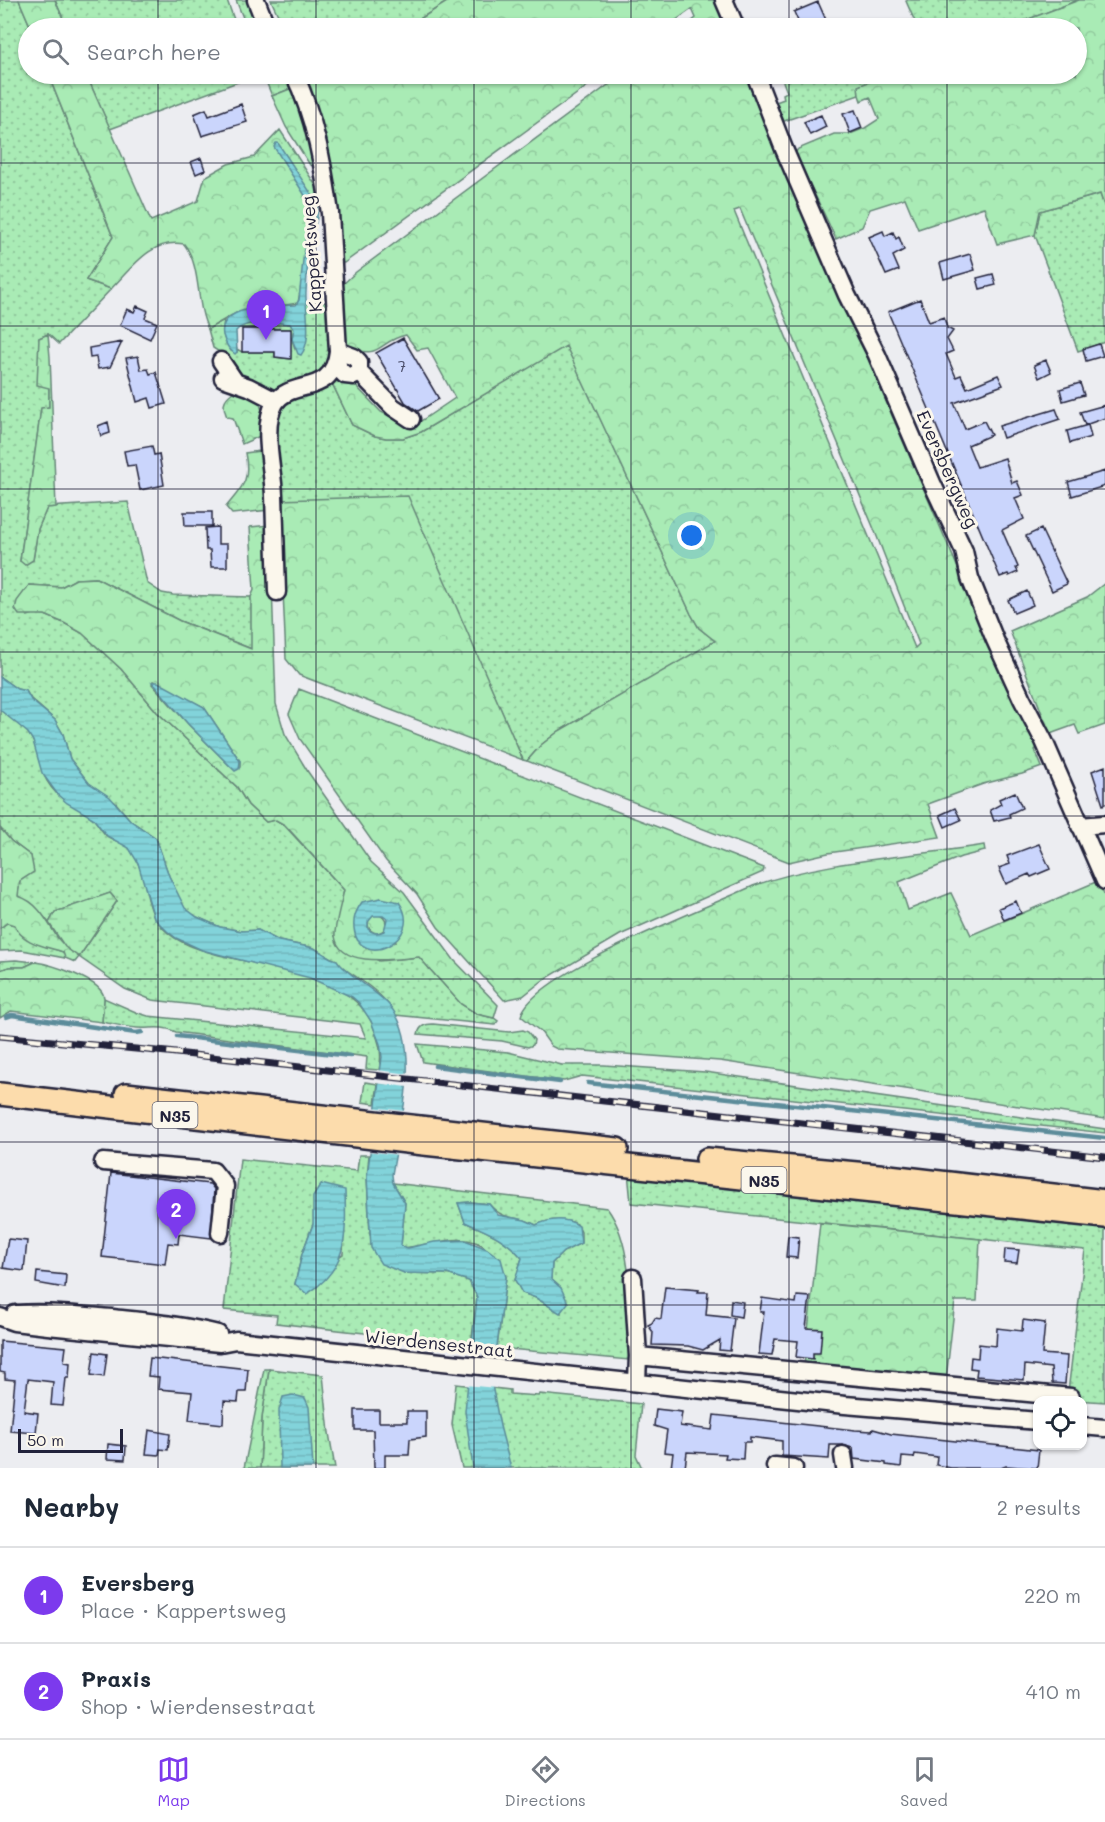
<!DOCTYPE html>
<meta charset="utf-8">
<style>
:root{--surface:#fff;--page:#f6f6f7;--text:#1f2937;--muted:#747a83;--line:#e0e1e3;--accent:#7c3aed}
body{margin:0;font-family:Mali,sans-serif;background:var(--page);color:var(--text)}
.controls{position:absolute;right:18px;bottom:18px;display:grid;overflow:hidden;border-radius:12px;box-shadow:0 2px 4px #0004}
.controls button{width:54px;height:54px;display:grid;place-items:center;padding:0;border:0;border-bottom:2px solid var(--line);background:var(--surface);color:var(--text);font:30px sans-serif}
.scale{position:absolute;left:18px;bottom:15px;width:105px;box-sizing:border-box;padding-left:6px;border:3px solid #22223b;border-top:0;font-size:16px;line-height:21px;white-space:nowrap;color:#22223b;-webkit-text-stroke:4px #fbf7ec;paint-order:stroke}
.you{position:absolute;left:692px;top:536px;width:21px;height:21px;margin:-15px;border:4px solid #fff;border-radius:50%;background:#1a73e8;box-shadow:0 0 0 9px #1a73e833}
.badge{display:grid;place-items:center;width:39px;height:39px;border-radius:50%;background:var(--accent);color:#fff;font-size:20px;font-weight:700}
.pin{position:absolute;translate:-50% -50px;filter:drop-shadow(0 2px 3px #0008)}
.pin::after{content:'';position:absolute;top:32px;width:21px;height:18px;background:inherit;clip-path:polygon(0 0,100% 0,50% 100%)}
.list{margin:0;padding:0;list-style:none}
h2{display:flex;justify-content:space-between;align-items:center;height:78px;margin:0;padding:0 24px;font-size:26px}
h2 small{font-size:20px;font-weight:400;color:var(--muted)}
.list li{display:grid;grid-template-columns:39px 1fr auto;gap:18px;align-items:center;box-sizing:border-box;height:96px;padding:0 24px;border-top:2px solid var(--line)}
.list b{display:block;font-size:22px;white-space:nowrap}
.list p{margin:0;font-size:20px;white-space:nowrap;color:var(--muted)}
.list em{font-size:20px;font-style:normal;color:var(--muted)}
.icon{flex:none;width:33px;height:33px;fill:none;stroke:currentColor;stroke-width:2;stroke-linecap:round;stroke-linejoin:round}
.map{position:relative;flex:none;width:1105px;height:1468px;overflow:hidden}
.search{position:absolute;background:var(--surface);box-shadow:0 2px 4px #0004;left:18px;right:18px;top:18px;height:66px;display:flex;align-items:center;gap:15px;box-sizing:border-box;padding:0 21px;border-radius:33px;color:var(--muted);font-size:22px}
.sheet{height:270px;background:var(--surface)}
nav{display:flex;justify-content:space-around;align-items:center;box-sizing:border-box;height:84px;border-top:2px solid var(--line);background:var(--surface);font-size:16px;color:var(--muted)}
nav a{display:grid;justify-items:center;gap:3px}
nav .on{color:var(--accent)}
.map>svg:first-child{display:block}
.grass{fill:url(#grass-dots);stroke:#668678;stroke-width:1.5;fill-rule:evenodd}
.forest{fill:url(#forest-crowns);stroke:#668678;stroke-width:1.5;fill-rule:evenodd}
.wetland{fill:url(#wetland-marsh);stroke:#668678;stroke-width:1.5}
.water{fill:url(#water-rules);stroke:#5c8c9a;stroke-width:1.5;fill-rule:evenodd}
.pier{fill:#ecedf1}
.lines{fill:none;stroke-linecap:round;stroke-linejoin:round}
.stream{stroke:#5c8c9a;stroke-width:4.5}
.building{fill:#cad5fc;stroke:#22223b;stroke-width:1.5}
.minor-casing{stroke:#22223b;stroke-width:21}
.major-casing{stroke:#22223b;stroke-width:26}
.minor{stroke:#fbf7ec;stroke-width:16}
.major{stroke:#fcdcac;stroke-width:21}
.rail-casing{stroke:#22223b;stroke-width:7}
.rail{stroke:#fbf7ec;stroke-width:4.5;stroke-dasharray:14;stroke-linecap:butt}
.grid{fill:none;stroke:#22223b;stroke-width:1.5;stroke-opacity:0.55}
.labels{text-anchor:middle;dominant-baseline:central;stroke-width:6;stroke-linejoin:round;paint-order:stroke}
.number-label{font-size:15px;fill:#4c4f6b}
.shield{fill:#fbf7ec;stroke:#636270;stroke-width:1.5}
.shield-label{font-size:16px;font-weight:bold;fill:#22223b}
.street-label{font-size:18px;fill:#22223b;stroke:#fbf7ec}
</style>
<div class="map">
<svg width="1105" height="1468" viewBox="0 0 1105 1468">
<defs>
<pattern id="grass-dots" width="8" height="8" patternUnits="userSpaceOnUse" patternTransform="scale(1.5)"><rect width="8" height="8" fill="#a9ebb5"/><path d="M2 2h.1M6 6h.1" fill="none" stroke="#91c99d" stroke-width="1.8" stroke-linecap="round"/></pattern>
<pattern id="forest-crowns" width="20" height="18" patternUnits="userSpaceOnUse" patternTransform="scale(1.5)"><rect width="20" height="18" fill="#a9ebb5"/><path d="M2 6a3 3 0 1 1 6 0M12 15a3 3 0 1 1 6 0" fill="none" stroke="#91c99d"/></pattern>
<pattern id="wetland-marsh" width="20" height="14" patternUnits="userSpaceOnUse" patternTransform="scale(1.5)"><rect width="20" height="14" fill="#a9ebb5"/><path d="M1 5h8M5 5V1M11 12h8M15 12V8" fill="none" stroke="#91c99d"/></pattern>
<pattern id="water-rules" width="6" height="5" patternUnits="userSpaceOnUse" patternTransform="scale(1.5)"><rect width="6" height="5" fill="#82d3da"/><path d="M0 2.5h6" fill="none" stroke="#70b5bc"/></pattern>
</defs>
<rect width="100%" height="100%" fill="#ecedf1"/>
<filter id="ink" filterUnits="userSpaceOnUse"><feTurbulence type="fractalNoise" baseFrequency=".0167" numOctaves="2"/><feDisplacementMap in="SourceGraphic" scale="12" xChannelSelector="R" yChannelSelector="G"/><feConvolveMatrix kernelMatrix="1 2 1 2 8 2 1 2 1" color-interpolation-filters="sRGB"/></filter>
<g filter="url(#ink)">
<path class="grass" d="M0 0H19L31 28H28V74H48L113 237 86 280 111 289 59 344 48 334 39 338 49 388V407L41 409 20 561 33 560 38 529 47 507 128 502 147 583 162 593 173 595 251 597 252 649 180 621 96 578 76 579 61 587 29 585 28 616 34 614 45 615 64 623 82 633 121 669 157 712 237 787 248 805 266 822 276 820 284 825 344 890 335 936 379 961 419 957 461 1004 477 1014 494 1018 498 1021 495 1025 395 1015C387 999 372 988 358 978 350 972 342 969 337 960L331 958 314 948 279 941 258 930 242 931 220 927 197 917 184 908 169 876 156 838 131 821 116 803 89 783 70 759 63 734 55 720 31 699 26 691 17 689 0 677Z
M55 0H227L237 28H67Z
M236 0H250L262 28H247Z
M271 0H450L412 24 401 28H346L343 25 336 28H284Z
M908 0H1079L1005 28H906L916 24 906 1Z
M86 74H254V76L110 129Z
M263 74H288L295 87 272 96Z
M795 74H890L859 86V95L784 121 776 102 784 99 783 94 787 92 782 79Z
M1100 194 1105 208V342L1078 351 1035 235 1040 211Z
M328 302 331 360 318 376 280 389H269L236 375 221 353 213 348 208 329 224 320C221 336 224 344 237 352V349L242 352H275V357L290 359V329L238 328C252 320 275 321 290 324L294 329 292 339 295 349 307 330 305 304Z
M566 345 691 614 699 628 716 641 559 731 541 745 527 761 523 760 457 611 279 500C278 476 265 415 288 401 302 393 317 390 331 381L352 425 375 436 386 438H403L421 432Z
M0 710C12 719 27 727 33 741 40 757 40 773 51 787 62 802 77 806 91 817 98 822 101 832 108 837 114 841 123 843 129 847 131 850 134 856 136 859 152 889 140 915 175 938 228 971 348 961 373 1026 379 1042 383 1053 379 1070L366 1069 367 1057 176 1032C162 1025 151 1029 137 1028 125 1027 113 1024 102 1022L104 998 138 1013 148 1016 366 1038 360 1024 152 1000 125 989 79 957 117 901 110 893 55 912 49 923C40 912 32 900 17 897L20 881 31 856 11 841 0 828Z
M7 923 15 925C26 943 45 946 64 952L65 958 22 950 0 951V928Z
M16 960 35 962 24 967H9L0 970V961Z
M433 1024 509 1032 523 1030 528 1032 534 1040 533 1045 528 1047 502 1041 418 1034C420 1026 425 1024 433 1024Z
M417 1044 508 1052 562 1065H604L705 1072 1105 1129V1133L582 1076 564 1081 423 1062Z
M365 1082 378 1084 375 1104 362 1102Z
M359 1155H369L367 1177 370 1235 404 1273 447 1274 469 1281 477 1297 471 1345 276 1323 277 1315 224 1310 240 1159 357 1171ZM345 1208 343 1254 295 1284 302 1254 313 1224Z
M628 1172 1105 1225V1402L1076 1400 1068 1392 1085 1250 631 1203Z
M393 1183 607 1208C634 1244 630 1307 630 1349L629 1360 497 1348 506 1277C500 1269 495 1257 488 1250 467 1228 427 1247 402 1248L401 1246 405 1203ZM470 1202 489 1204C505 1223 517 1214 536 1225 549 1219 563 1218 577 1224L581 1232V1243L563 1252 552 1263 551 1279 561 1288V1313L536 1298 522 1293 515 1280 522 1258C504 1237 489 1233 465 1222L458 1203Z
M269 1369 323 1375 329 1433 335 1468H260L262 1418Z
M456 1384 510 1390V1394L539 1396 540 1394 641 1404 636 1455 642 1468H462L452 1425Z"/>
<path class="forest" d="M19 0H55L67 28H31Z
M450 0H718L730 28H683L696 18 692 9 665 28H401L412 24Z
M1079 0H1105V208L1100 194 1040 211 1035 235 997 244 984 207 918 229 905 198 870 209 862 227 836 239 795 153 798 149 834 134H850L865 128 879 119 870 97 861 101 859 95 858 86 890 74H1076V28H1005Z
M48 74H86L151 221 198 201 205 177 228 164 254 157 280 130 320 192 322 198 313 214 298 303 236 313 208 329C195 303 202 267 184 244 151 238 132 268 111 289L86 280 113 237Z
M309 74H604L344 263 338 262 304 84 307 75Z
M623 74H748L887 404 1021 714 1039 746 1035 750 1042 767 1022 774 983 784 928 804 940 837 828 853 789 862 527 761 541 745 559 731 715 641 699 628 691 614 566 346 421 432 403 438H386L375 436 352 425 331 381 338 378 353 383 381 412 399 421 415 425 455 398 428 348 417 350 406 335C377 341 383 361 346 347L341 286 356 272ZM740 209 874 529 919 644 915 648 734 211Z
M295 87 307 112 314 166 310 165 286 127 272 96Z
M48 334 50 357 56 507 47 508 38 529 33 560 25 565 20 561 41 408 49 407V388L37 385 39 338Z
M233 392H242L257 398C264 410 265 422 260 436L242 444 233 418 227 417C222 405 223 399 233 392Z
M260 451 265 452 269 510 232 514 226 507C242 487 251 481 245 453Z
M408 496 523 760 299 675 286 659 279 500Z
M270 525 276 704 285 734 308 772 371 862 404 892 454 960 498 1005 494 1018 477 1014 461 1004 419 957C397 959 339 969 335 936 334 927 342 900 344 890L285 825 276 820 266 822 248 805 237 787 157 712 121 669 82 633 64 623 45 615H19L15 609 17 601 29 585 61 587 76 579 96 578 180 621 251 649V597L254 590 250 527ZM153 681 204 707 240 761V767L235 770 231 767 188 724 152 684ZM381 898 396 942 355 937Z
M1105 583V725L1079 734 1075 725 1050 734 1010 631 1087 597Z
M299 689 764 868 763 872 620 935 542 981 523 996 504 1000 438 927 417 894 386 861 300 739 289 714Z
M0 828 11 841 31 856 34 872 20 881 18 896C38 902 47 921 57 937 63 946 71 951 79 957L75 962 65 958 63 952C48 947 20 943 15 925L7 923 0 928Z
M984 845 985 851 961 857 899 882 908 910 951 893 971 935 1098 881 1105 897V1119L720 1061 557 1049 551 1046 541 1032 521 1016C532 973 709 907 753 886 824 860 909 857 984 845Z
M368 924a9 9 0 1 1 18 0a9 9 0 1 1-18 0Z
M35 962C50 964 103 980 104 998 104 1006 102 1015 102 1022L11 1011 0 1018V970L9 967H24Z
M820 1223 980 1239 977 1301H955L946 1380 804 1366Z
M264 1369H269L262 1418 260 1468H244Z"/>
<path class="wetland" d="M110 893 117 901 79 957 65 947 49 923 55 912Z"/>
<path class="water" d="M276 143H278L316 201C321 217 312 230 310 246 307 261 307 277 306 292 305 311 313 339 301 355L298 354 292 339 294 329 290 324C276 322 245 320 236 331L237 352 235 354C229 350 225 343 223 335 217 304 276 306 296 305L299 300 305 240 313 208 274 147Z
M0 677 17 689 26 691 31 700 55 720 63 734 70 759 89 783 110 797 131 821 156 838 169 876 185 908 197 917 220 927 242 931 258 930 279 941 314 948 331 958 337 960C343 972 377 991 389 1005 424 1045 399 1128 392 1175L393 1183 405 1203 401 1246 408 1248 434 1242 465 1240 487 1249 501 1259 506 1277 492 1385 500 1426 511 1468H473L465 1411 477 1297 469 1281 447 1274 404 1273 381 1264 371 1248 367 1177 382 1057 380 1044 371 1021 359 1003 352 997 310 978 202 950 176 938 167 931 154 918 138 863 129 848 107 836 93 818 67 803 58 795 42 773 33 741 28 733 0 710Z
M152 682H158L204 707 240 761 239 769 235 771 188 724Z
M381 898 399 902C426 941 358 971 354 928 353 917 356 911 362 902ZM373 916H383L387 919 384 931C377 934 373 934 368 929V922Z
M321 1184 345 1190C346 1234 349 1268 307 1294L295 1284 302 1254 313 1224V1197Z
M470 1202 489 1204 498 1215 525 1220 536 1225C549 1219 566 1217 579 1226L581 1243 563 1252 552 1263 551 1279 561 1288 568 1303 560 1313 536 1298 522 1293 515 1280 522 1258C504 1237 489 1233 465 1222L458 1203Z
M293 1395 305 1398 309 1407 313 1468H280L279 1410 283 1397Z"/>
<path class="pier" d="M377 1070 410 1074 408 1087 375 1083Z
M371 1107 405 1111 398 1155 366 1151Z
M468 1343 500 1347 496 1388 465 1385Z"/>
<g class="lines">
<path class="stream" d="M6 1017 12 1015 136 1033 142 1032
M177 1036 350 1056
M435 1066 560 1082
M588 1083 1105 1138"/>
</g>
<path class="building" d="M818 2 826 20 820 23 822 28H801L794 12Z
M241 104 247 122 202 136 194 114 206 109 209 116Z
M855 110 862 128 850 133 843 114Z
M821 115 826 127 810 135 804 122Z
M201 158 205 170 196 174 191 162Z
M883 231 885 236 893 232 896 239 899 237 904 250 893 256 899 270 886 275 869 237Z
M970 254 975 270 944 279 940 263Z
M993 274 996 285 980 289 977 278Z
M920 299 929 322 944 317 947 328 953 331 947 339 953 351 946 354 956 377 961 375 967 388 998 375 1003 385 954 403 965 429 984 421 991 435 968 445 977 467 1005 458 1012 483 1017 481 1023 495 1015 498 1024 519 1002 530 1018 567 1016 568 1018 572 1009 576 1008 574 1000 577 888 312Z
M137 306 148 311 145 318 157 323 150 339 120 325 127 309 134 312Z
M242 329H291V359L275 357V352H242Z
M403 338 439 399 418 411 405 402 376 353Z
M122 342 110 367 98 369 96 357 90 358 89 348Z
M1099 344 1103 356 1086 361 1083 349Z
M138 356 141 370 148 369 150 374 156 372 166 404 152 408 149 398 137 402 126 358Z
M1046 360 1051 372 1039 378 1034 365Z
M1080 383 1084 395 1063 401 1060 389Z
M1105 405V418L1085 425 1080 412Z
M1056 409 1060 419 1003 438 999 426Z
M108 422 110 433 101 436 98 426Z
M1088 425 1091 437 1070 443 1067 431Z
M152 446 154 455 159 454 164 485 140 490 135 465 127 466 124 451Z
M1105 471V486L1072 496 1068 482Z
M184 512H212V526H185Z
M218 527V544H227V567H211L210 550H206L205 528Z
M1041 529 1067 584 1052 591 1026 536Z
M1027 591 1033 605 1014 613 1008 600Z
M1105 766V804L1103 805 1092 771Z
M1015 792 1022 808 1009 814 1010 817 994 821 990 810 1001 804 999 799Z
M955 808 961 820 945 827 940 815Z
M1039 844 1050 869 1031 877 1029 874 1006 884 999 868 1010 864 1007 856Z
M1016 901 1021 913 1004 920 999 908Z
M111 1173 210 1184 214 1189 211 1238 179 1234 178 1244 168 1243 165 1264 102 1257Z
M788 1236 799 1237 797 1258 786 1257Z
M8 1239 27 1241 24 1271 3 1268Z
M1005 1249 1019 1250 1017 1263 1004 1262Z
M37 1272 66 1275 65 1288 36 1283Z
M665 1287 699 1290 698 1292H708L706 1315 734 1318 730 1351 719 1350 720 1340 703 1350 688 1346 652 1345 653 1332 648 1325 652 1323 655 1318 661 1319Z
M797 1296 810 1297 806 1328 822 1329 820 1353H813V1359L796 1357 798 1341 775 1339 772 1355 759 1354 764 1312H760L762 1298 796 1303Z
M731 1300 743 1302 741 1317 730 1315Z
M1023 1320 1045 1323 1042 1354 1067 1356 1065 1384 1052 1383 1051 1368 1025 1365 1024 1380 976 1376 977 1369 970 1368 971 1357 978 1358 979 1344 996 1346 997 1328 1022 1331Z
M0 1341 66 1347 64 1362 70 1363 69 1378H66L63 1406 51 1405 53 1382 28 1379 24 1411 38 1413 36 1433 10 1431 15 1380 5 1379V1373L0 1372Z
M94 1352 107 1354 104 1377 91 1375Z
M150 1358 248 1369 246 1392H239L238 1402 224 1401 223 1424 189 1420 192 1392 158 1389 159 1377 148 1376Z
M656 1409 682 1412 680 1426 712 1430 714 1415 855 1430 872 1431 873 1429 891 1434 1039 1450 1037 1468 1006 1466 1001 1468H951L936 1465 937 1457 915 1454 914 1458 902 1457 901 1467 886 1465V1463L854 1459 853 1448 842 1445H830L829 1459 782 1456V1441L750 1437V1442H744L743 1459 725 1458 726 1454 687 1452 685 1468H671L673 1453 664 1452 667 1430 654 1426Z
M355 1410H379V1422H407V1411H426V1437L410 1439 409 1455H385V1468H374L373 1430H355Z
M149 1430 170 1434 168 1450 160 1449 159 1455 146 1454Z
M108 1444 126 1446 125 1460 107 1459Z"/>
<g class="lines">
<defs>
<path id="minor" d="M256 0 267 28
M724 0 736 28
M755 74 784 149 847 295 877 355 932 483 964 551 970 578 995 640 1022 699 1044 741 1105 881
M221 361 234 380
M337 361 339 369 345 375 354 376 359 372V362L354 357 338 351
M359 372 393 407 411 419
M223 378 249 387 276 401
M277 592C276 560 275 527 274 495 273 469 261 426 275 403 291 378 333 398 338 351L330 213C323 165 315 117 294 74
M1080 826 1105 824
M103 1162 213 1171 225 1186 220 1233
M633 1278 638 1356 637 1382
M15 1314C48 1312 80 1315 112 1318 148 1322 183 1325 218 1334
M0 1317 14 1322 48 1326 220 1343 236 1340 845 1405 1038 1421
M638 1356 1071 1397
M1082 1426 1105 1428
M843 1455 845 1468
M775 1466 794 1468"/>
<path id="major" d="M0 1094 424 1144 1105 1217
M126 1094 617 1149
M707 1159 889 1176 1105 1201"/>
</defs>
<use href="#minor" class="minor-casing"/>
<use href="#major" class="major-casing"/>
<use href="#minor" class="minor"/>
<use href="#major" class="major"/>
<defs>
<path id="rail" d="M0 1036 167 1052 1105 1157"/>
</defs>
<use href="#rail" class="rail-casing"/>
<use href="#rail" class="rail"/>
</g>
</g>
<path class="grid" d="M158 0V28M316 0V28M474 0V28M631 0V28M789 0V28M947 0V28M158 74V1468M316 74V1468M474 74V1468M631 74V1468M789 74V1468M947 74V1468M0 163H1105M0 326H1105M0 489H1105M0 652H1105M0 816H1105M0 979H1105M0 1142H1105M0 1305H1105"/>
<g class="labels">
<g class="number-label">
<text x="402" y="366">7</text>
</g>
<g class="shield">
<rect x="152.5" y="1102" width="45" height="26" rx="4.5"/>
<rect x="741.5" y="1167" width="45" height="26" rx="4.5"/>
</g>
<g class="shield-label">
<text x="175" y="1115">N35</text>
<text x="764" y="1180">N35</text>
</g>
<g class="street-label">
<text transform="translate(311 254) rotate(-94)">Kappertsweg</text>
<text transform="translate(948 469) rotate(66)">Eversbergweg</text>
<text transform="translate(439 1343) rotate(6)">Wierdensestraat</text>
</g>
</g>
</svg>
<div class="controls">
<button><svg class="icon" aria-label="locate" viewBox="0 0 24 24"><circle cx="12" cy="12" r="6"/><path d="M12 2v4M12 18v4M2 12h4M18 12h4"/></svg></button>
</div>
<div class="scale">50 m</div>
<div class="you"></div>
<div class="pin badge" style="left:266px;top:340px">1</div>
<div class="pin badge" style="left:176px;top:1239px">2</div>
<div class="search"><svg class="icon" aria-label="search" viewBox="0 0 24 24"><circle cx="10" cy="10" r="6"/><path d="M15 15l6 6"/></svg>Search here</div>
</div>
<section class="sheet">
<h2>Nearby<small>2 results</small></h2>
<ul class="list">
<li><span class="badge">1</span><div><b>Eversberg</b><p>Place · Kappertsweg</p></div><em>220 m</em></li>
<li><span class="badge">2</span><div><b>Praxis</b><p>Shop · Wierdensestraat</p></div><em>410 m</em></li>
</ul>
</section>
<nav>
<a class="on"><svg class="icon" aria-label="map" viewBox="0 0 24 24"><path d="M3 6l6-2 6 2 6-2v14l-6 2-6-2-6 2zM9 4v14M15 6v14"/></svg>Map</a>
<a><svg class="icon" aria-label="directions" viewBox="0 0 24 24"><path d="M12 3l9 9-9 9-9-9zM9 14v-3h6M13 9l2 2-2 2"/></svg>Directions</a>
<a><svg class="icon" aria-label="saved" viewBox="0 0 24 24"><path d="M7 4h10v16l-5-4-5 4z"/></svg>Saved</a>
</nav>
